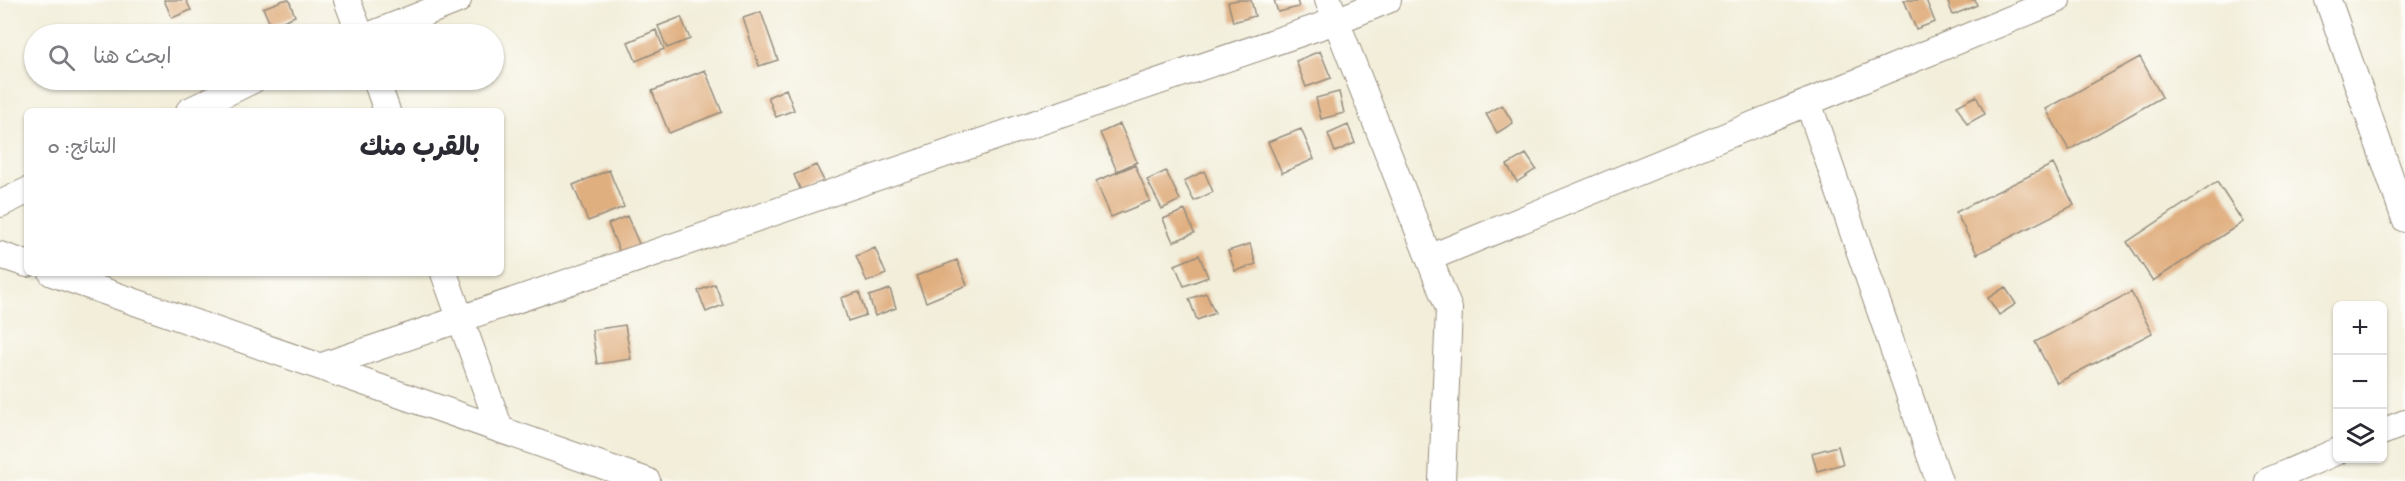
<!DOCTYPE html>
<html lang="ar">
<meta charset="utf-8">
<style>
:root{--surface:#fff;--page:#f2f2f3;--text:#2b2b33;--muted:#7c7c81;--line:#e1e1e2}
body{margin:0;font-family:"Gochi Hand","Playpen Sans Arabic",sans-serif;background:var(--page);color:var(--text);direction:rtl}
.controls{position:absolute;right:18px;bottom:18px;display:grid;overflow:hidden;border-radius:9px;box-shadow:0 2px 4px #0004}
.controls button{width:54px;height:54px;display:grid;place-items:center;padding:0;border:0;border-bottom:2px solid var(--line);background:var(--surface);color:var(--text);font:30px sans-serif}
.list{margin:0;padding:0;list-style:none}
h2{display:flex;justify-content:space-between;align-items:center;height:78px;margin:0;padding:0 24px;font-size:26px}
h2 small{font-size:20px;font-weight:400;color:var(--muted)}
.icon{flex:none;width:33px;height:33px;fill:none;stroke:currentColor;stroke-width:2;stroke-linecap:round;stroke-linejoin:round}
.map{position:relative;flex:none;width:2405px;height:481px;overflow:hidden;direction:ltr}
.search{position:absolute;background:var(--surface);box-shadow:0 2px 4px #0004;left:24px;top:24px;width:480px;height:66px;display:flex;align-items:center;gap:15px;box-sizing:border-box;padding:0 21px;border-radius:33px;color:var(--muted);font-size:22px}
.panel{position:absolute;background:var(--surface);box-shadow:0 2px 4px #0004;left:24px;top:108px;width:480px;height:168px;border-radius:9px;direction:rtl}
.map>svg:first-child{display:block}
.building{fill:#e0af80}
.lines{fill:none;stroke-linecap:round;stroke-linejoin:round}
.minor-casing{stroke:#968c7c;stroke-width:28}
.minor{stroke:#fff;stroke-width:26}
</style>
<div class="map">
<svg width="2405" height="481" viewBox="0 0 2405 481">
<rect width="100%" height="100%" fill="#fdfcf7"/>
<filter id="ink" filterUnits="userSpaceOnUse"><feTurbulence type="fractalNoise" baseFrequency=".0167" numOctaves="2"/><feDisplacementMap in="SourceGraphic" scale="12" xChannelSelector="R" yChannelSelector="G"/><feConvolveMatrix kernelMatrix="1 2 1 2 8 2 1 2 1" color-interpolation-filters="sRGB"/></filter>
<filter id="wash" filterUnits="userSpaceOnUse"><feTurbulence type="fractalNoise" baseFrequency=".008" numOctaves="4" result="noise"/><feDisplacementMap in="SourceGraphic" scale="24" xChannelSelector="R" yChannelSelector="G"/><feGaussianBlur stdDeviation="1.35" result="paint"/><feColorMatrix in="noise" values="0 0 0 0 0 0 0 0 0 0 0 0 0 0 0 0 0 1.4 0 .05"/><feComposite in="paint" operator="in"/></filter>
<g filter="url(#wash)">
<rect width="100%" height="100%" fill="#f2eeda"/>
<g id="blocks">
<path class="building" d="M164 0H186L191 10 172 18Z
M284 0H289L295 16 271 26 263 8Z
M1238 0H1251L1255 16 1233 22 1228 2Z
M1274 0H1297L1299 7 1278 12Z
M1904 0H1926L1935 22 1916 29Z
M1947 0H1975L1977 5 1953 15Z
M761 12 778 60 759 66 743 18Z
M681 17 690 39 667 48 658 26Z
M656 30 664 49 636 61 628 42Z
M1320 51 1331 78 1306 87 1296 61Z
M2140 57 2162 97 2069 150 2046 109Z
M705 70 722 112 669 133 652 91Z
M786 89 794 110 776 117 768 97Z
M1339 92 1344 113 1321 119 1316 98Z
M1976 96 1985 114 1967 124 1957 106Z
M1502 105 1513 123 1497 133 1486 114Z
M1120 124 1137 162 1117 171 1100 133Z
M1348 125 1355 143 1335 152 1328 134Z
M1301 129 1314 159 1282 173 1268 142Z
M1526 154 1536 169 1517 182 1507 165Z
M2053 164 2074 205 1977 254 1956 212Z
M816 165 824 181 801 191 794 175Z
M1135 165 1150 201 1111 217 1096 181Z
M609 170 624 207 588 221 573 185Z
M1166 171 1180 200 1162 209 1147 180Z
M1204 171 1213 192 1194 201 1184 181Z
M2217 182 2243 222 2153 281 2127 242Z
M1185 210 1194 233 1173 242 1163 219Z
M627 216 643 253 624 262 608 224Z
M1250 244 1256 264 1235 271 1228 251Z
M875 248 886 274 867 282 856 256Z
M1199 255 1208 277 1184 286 1175 265Z
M957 260 967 285 926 302 916 276Z
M715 284 723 305 706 312 698 291Z
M2005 287 2016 304 1999 315 1988 298Z
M890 289 896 308 875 316 869 296Z
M859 292 866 315 848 321 841 298Z
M2131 292 2152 333 2057 383 2035 342Z
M1206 293 1215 313 1197 320 1189 299Z
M625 325 631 359 597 364 592 330Z
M1838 446 1843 464 1817 471 1812 453Z"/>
</g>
</g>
<g filter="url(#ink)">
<use href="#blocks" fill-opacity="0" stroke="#968c7c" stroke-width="1.5"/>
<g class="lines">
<defs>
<path id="minor" d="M347 0 360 34
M1328 0 1449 309 1442 481
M2328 0 2405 219
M373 34 458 0
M376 80 387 111
M1808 102 1939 481
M189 111 253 80
M0 204 27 191
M0 255 27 264
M1429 258 2057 0
M52 273 647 481
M444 273 500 429
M322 366 1336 21 1388 0
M2382 432 2405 423
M2268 481 2338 451"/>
</defs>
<use href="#minor" class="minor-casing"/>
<use href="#minor" class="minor"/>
</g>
</g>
</svg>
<div class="controls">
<button>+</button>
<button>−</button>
<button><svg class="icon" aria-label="layers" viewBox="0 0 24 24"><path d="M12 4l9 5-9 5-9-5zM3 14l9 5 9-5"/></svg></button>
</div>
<div class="search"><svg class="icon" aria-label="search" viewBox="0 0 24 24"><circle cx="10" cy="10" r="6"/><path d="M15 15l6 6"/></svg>ابحث هنا</div>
<section class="panel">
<h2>بالقرب منك<small>النتائج: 0</small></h2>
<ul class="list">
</ul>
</section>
</div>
